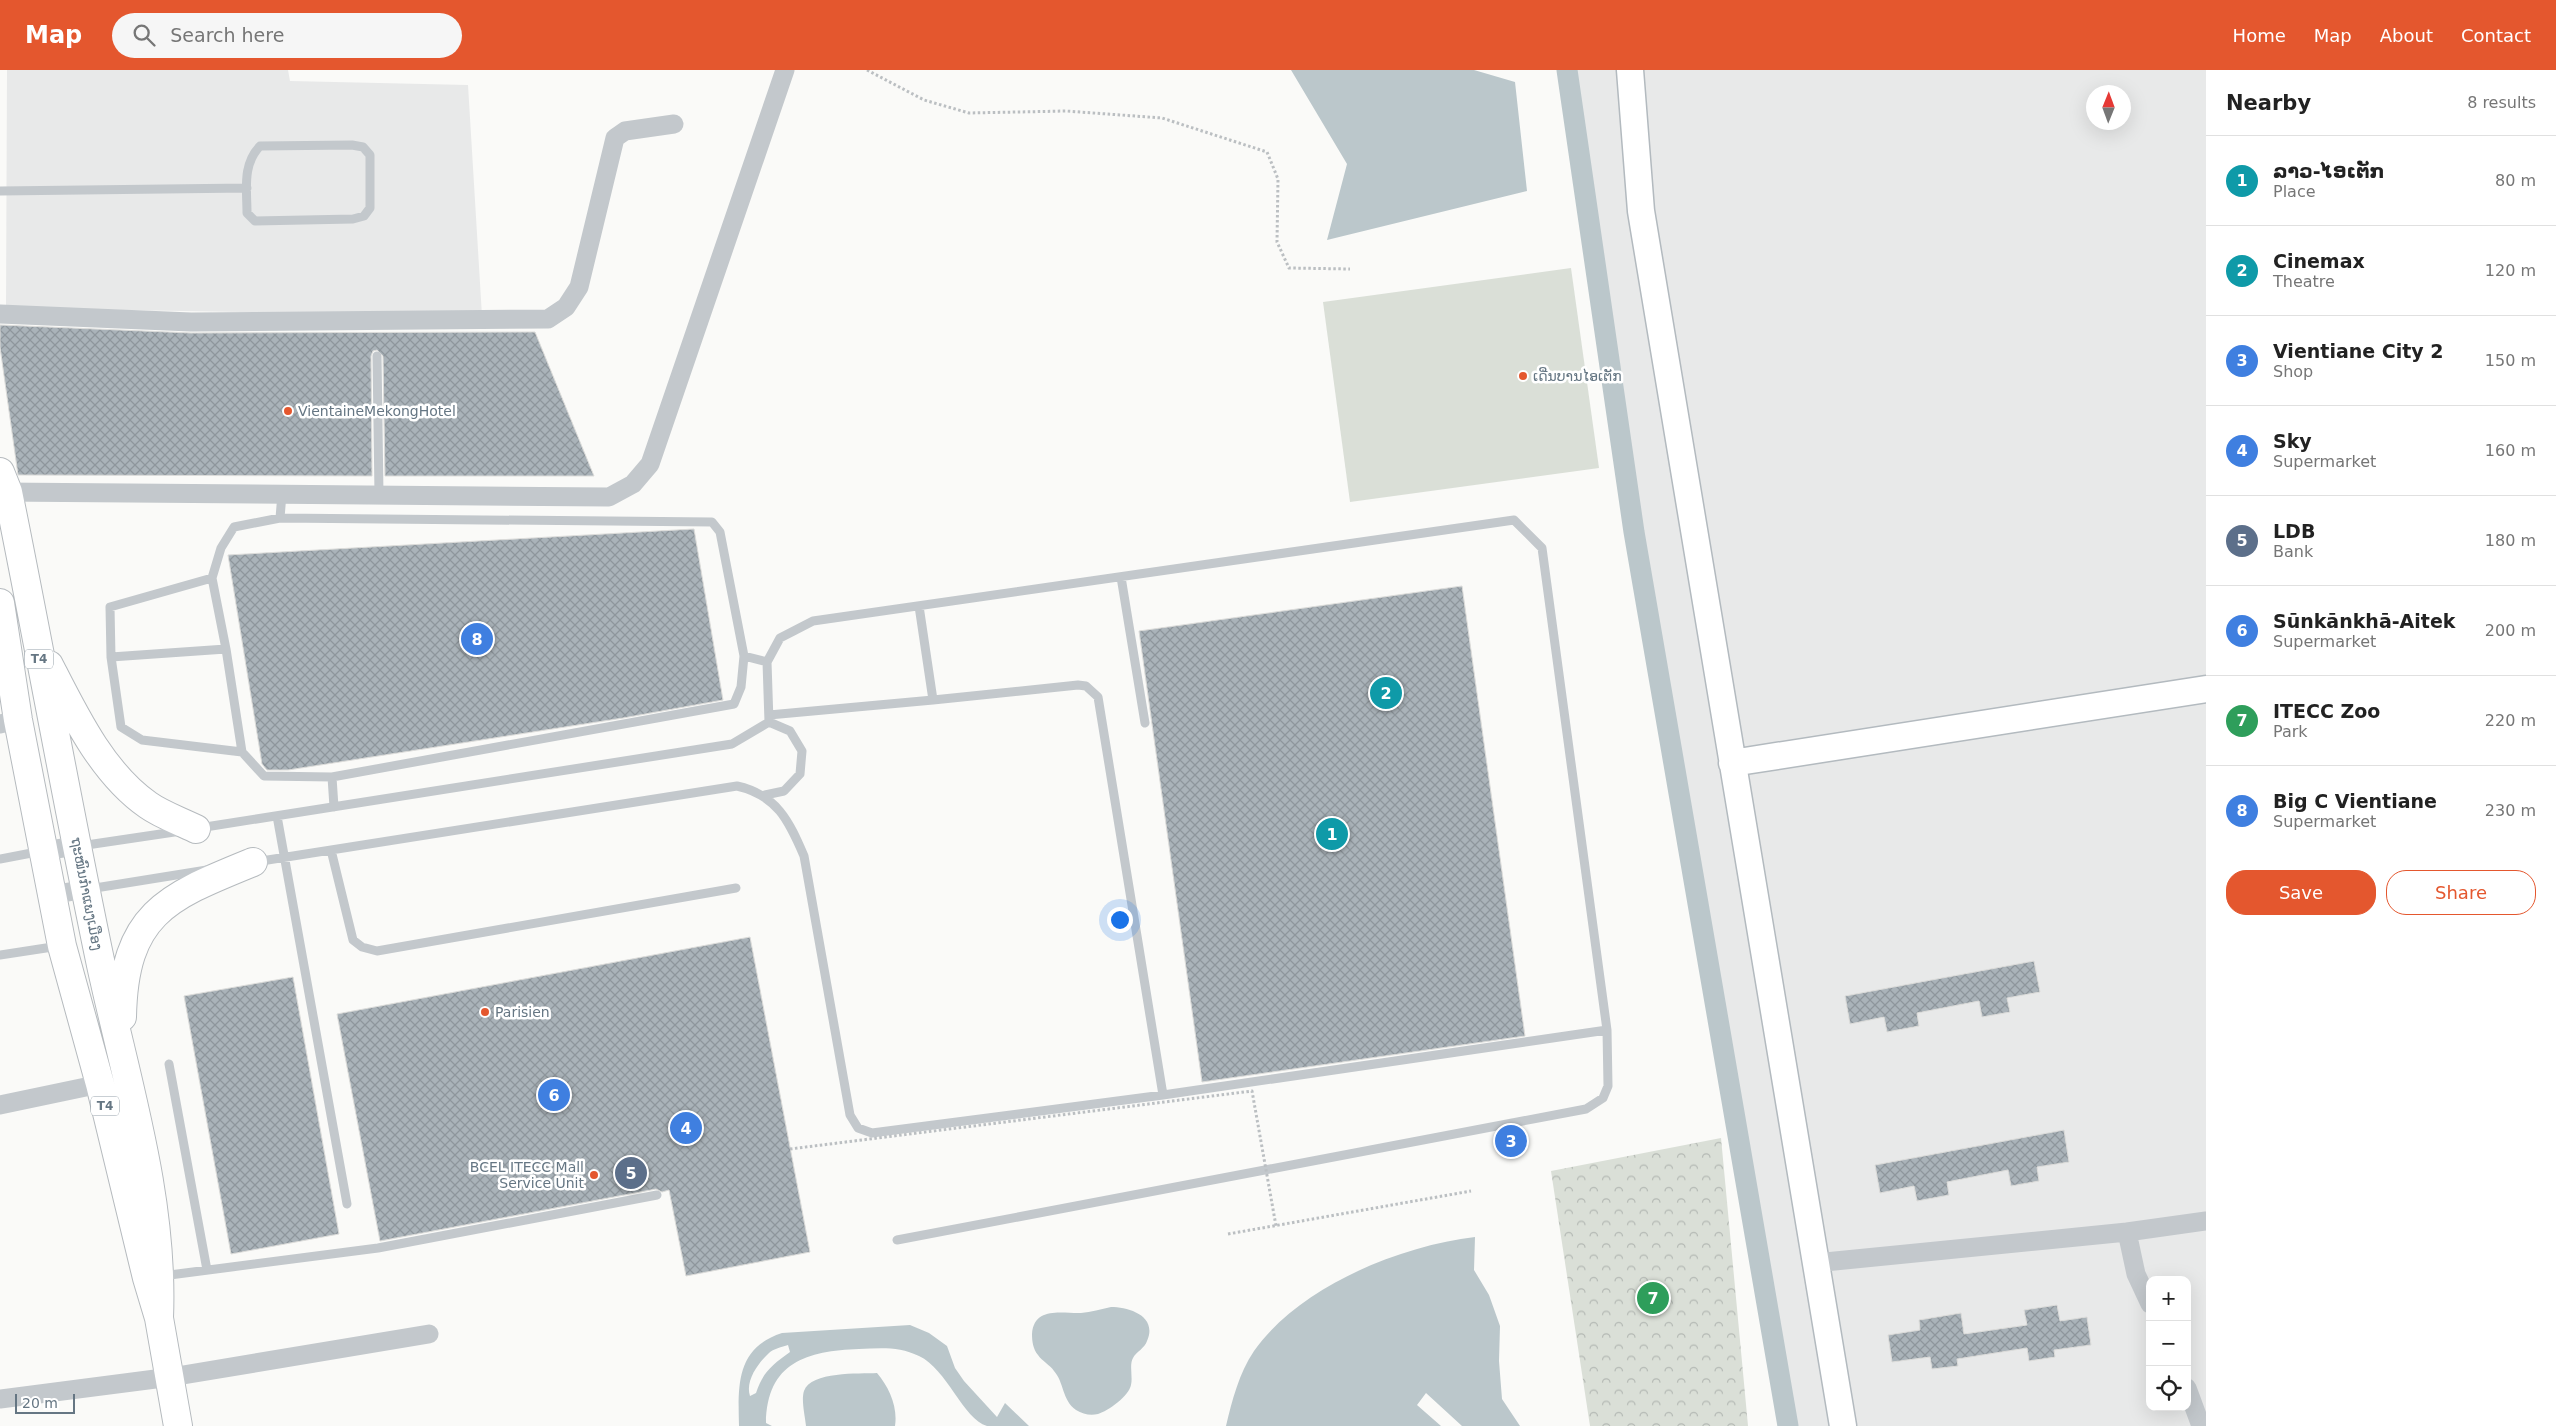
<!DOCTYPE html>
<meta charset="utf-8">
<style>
:root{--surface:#fff;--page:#f6f6f6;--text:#222;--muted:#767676;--line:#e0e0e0;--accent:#e4572e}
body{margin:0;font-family:"DejaVu Sans","Noto Sans Lao",sans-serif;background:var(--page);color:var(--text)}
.controls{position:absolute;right:15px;bottom:15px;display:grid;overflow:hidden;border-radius:10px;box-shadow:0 5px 20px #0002}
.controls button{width:45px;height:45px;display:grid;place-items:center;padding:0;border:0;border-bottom:1px solid var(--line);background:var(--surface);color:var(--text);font:25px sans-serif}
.compass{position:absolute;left:2086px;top:15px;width:45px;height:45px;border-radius:50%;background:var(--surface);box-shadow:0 5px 20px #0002;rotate:1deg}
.scale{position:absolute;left:15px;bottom:12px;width:60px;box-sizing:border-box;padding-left:5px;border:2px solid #657683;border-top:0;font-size:14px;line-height:18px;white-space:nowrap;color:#657683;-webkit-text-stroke:4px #fff;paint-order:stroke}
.you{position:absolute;left:1119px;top:849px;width:18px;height:18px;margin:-12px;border:4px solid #fff;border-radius:50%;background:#1a73e8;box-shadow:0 0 0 8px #1a73e833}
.badge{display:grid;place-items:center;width:32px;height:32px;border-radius:50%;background:var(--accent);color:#fff;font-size:16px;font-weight:700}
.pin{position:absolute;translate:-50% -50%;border:2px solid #fff;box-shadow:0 1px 5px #0006}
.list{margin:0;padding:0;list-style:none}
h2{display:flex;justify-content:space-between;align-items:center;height:65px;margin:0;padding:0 20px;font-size:21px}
h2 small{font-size:16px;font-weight:400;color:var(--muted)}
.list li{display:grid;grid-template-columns:32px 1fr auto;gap:15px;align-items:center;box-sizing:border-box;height:90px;padding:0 20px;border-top:1px solid var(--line)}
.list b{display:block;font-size:19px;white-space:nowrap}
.list p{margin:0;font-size:16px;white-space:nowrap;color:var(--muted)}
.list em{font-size:16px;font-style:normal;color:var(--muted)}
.actions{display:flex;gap:10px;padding:15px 20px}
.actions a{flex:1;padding:11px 0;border:1px solid var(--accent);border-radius:20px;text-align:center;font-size:18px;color:var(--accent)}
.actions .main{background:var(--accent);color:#fff}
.icon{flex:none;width:28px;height:28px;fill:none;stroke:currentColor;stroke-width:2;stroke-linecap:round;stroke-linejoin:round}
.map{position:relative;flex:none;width:2206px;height:1356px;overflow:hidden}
header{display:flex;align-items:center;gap:30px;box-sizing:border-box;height:70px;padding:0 25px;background:var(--accent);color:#fff}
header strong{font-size:24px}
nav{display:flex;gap:28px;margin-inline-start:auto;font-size:18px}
.search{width:350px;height:45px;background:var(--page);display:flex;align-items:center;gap:12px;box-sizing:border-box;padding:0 18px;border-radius:28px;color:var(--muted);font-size:19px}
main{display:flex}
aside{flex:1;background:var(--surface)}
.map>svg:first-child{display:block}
.built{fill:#e8e9e9;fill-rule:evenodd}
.park{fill:url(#park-crowns)}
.pitch{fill:#dadfd7}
.water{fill:#bbc7cb;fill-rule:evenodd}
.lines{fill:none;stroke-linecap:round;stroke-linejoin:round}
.canal{stroke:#bbc7cb;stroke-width:21}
.building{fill:url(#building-cross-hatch);stroke:#dcdcda}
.secondary-casing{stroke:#b3babf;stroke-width:29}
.primary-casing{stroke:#b5babe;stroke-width:30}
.path{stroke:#bbbfc2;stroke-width:3;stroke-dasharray:2.5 2.5;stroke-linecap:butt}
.lane{stroke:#c3c8cc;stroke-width:9}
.street{stroke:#c3c8cc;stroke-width:19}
.secondary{stroke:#fff;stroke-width:26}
.primary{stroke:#fff;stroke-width:28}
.path-bridge{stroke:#bbbfc2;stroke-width:3;stroke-dasharray:2.5 2.5;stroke-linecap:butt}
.poi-dot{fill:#e4572e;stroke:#fff;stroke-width:2}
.labels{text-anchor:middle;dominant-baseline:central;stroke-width:5;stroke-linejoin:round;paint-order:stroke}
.shield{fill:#fff;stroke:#939fa8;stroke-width:1}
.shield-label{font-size:12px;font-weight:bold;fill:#657683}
.poi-label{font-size:14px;fill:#657683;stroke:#fff;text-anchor:start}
.street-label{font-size:14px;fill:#657683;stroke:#fff}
</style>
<header>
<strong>Map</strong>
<div class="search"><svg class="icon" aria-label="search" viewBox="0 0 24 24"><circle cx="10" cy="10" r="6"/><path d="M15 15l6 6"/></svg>Search here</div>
<nav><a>Home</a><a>Map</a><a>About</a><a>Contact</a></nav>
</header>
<main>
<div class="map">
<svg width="2206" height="1356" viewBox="0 0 2206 1356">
<defs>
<pattern id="park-crowns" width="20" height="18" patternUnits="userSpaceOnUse" patternTransform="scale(1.25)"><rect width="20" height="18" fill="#dadfd7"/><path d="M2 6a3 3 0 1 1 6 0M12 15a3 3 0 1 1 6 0" fill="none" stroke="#b4b9b4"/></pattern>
<pattern id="building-cross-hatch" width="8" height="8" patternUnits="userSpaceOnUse" patternTransform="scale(1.25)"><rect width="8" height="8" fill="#aab3b9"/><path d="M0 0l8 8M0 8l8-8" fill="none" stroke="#8e969c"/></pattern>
</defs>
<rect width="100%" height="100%" fill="#fafaf8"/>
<path class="built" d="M7 0H288L290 11 468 15 482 246 6 238Z
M1567 0H2206V1356H1788L1634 462ZM2094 22H2124V52H2094ZM2150 1210H2187V1337H2150Z"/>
<path class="park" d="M1721 1068 1748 1356H1590L1551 1101Z"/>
<path class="pitch" d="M1571 198 1599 398 1350 432 1323 232Z"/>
<path class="water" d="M1291 0H1474L1515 12 1527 121 1327 170 1347 94Z
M1475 1167 1474 1200 1489 1225 1500 1256 1499 1291 1502 1329 1520 1356H1462L1426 1323 1417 1335 1441 1356H1226C1232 1331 1239 1303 1254 1281 1299 1217 1399 1176 1475 1167Z
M1111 1237C1129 1237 1158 1246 1147 1271 1145 1278 1136 1282 1133 1288 1129 1295 1133 1307 1131 1315 1129 1326 1108 1341 1098 1344 1090 1346 1083 1344 1076 1340 1062 1330 1064 1312 1054 1301 1050 1295 1042 1291 1038 1285 1033 1279 1032 1271 1032 1264 1034 1235 1065 1244 1081 1243 1091 1242 1101 1239 1111 1237Z
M910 1255 929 1263 947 1276 955 1298 964 1311 997 1347 1005 1333 1029 1356C1017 1356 999 1356 987 1356 963 1349 947 1299 919 1286 899 1276 880 1278 859 1279 807 1281 767 1292 766 1353L772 1356H739C738 1315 736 1278 782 1263ZM788 1275 790 1282C772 1295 763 1302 756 1323L750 1326C745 1311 758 1293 769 1283 773 1279 782 1277 788 1275Z
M877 1303C889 1317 898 1337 895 1356H806C805 1346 801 1330 804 1321 811 1301 859 1304 877 1303Z"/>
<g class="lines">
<path class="canal" d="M1567 0 1634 462 1788 1356"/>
</g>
<path class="building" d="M0 255 191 263 535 262 594 406H385L383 286 377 280 373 281 371 286 372 406 18 405 0 277Z
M694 459 723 630 623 648 288 700H267L262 694 228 485Z
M1462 516 1525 966 1202 1012 1139 561Z
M750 867 810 1182 686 1206 669 1120 662 1122 656 1119 380 1171 337 944Z
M2034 891 2040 922 2007 928 2010 942 1982 947 1979 931 1917 943 1919 956 1887 962 1884 947 1850 954 1845 926Z
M293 907 339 1164 231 1184 184 926Z
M2064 1060 2069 1092 2037 1097 2039 1111 2011 1116 2008 1100 1947 1112 1949 1125 1917 1131 1914 1116 1880 1123 1875 1095Z
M2057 1235 2060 1251 2087 1247 2091 1275 2054 1280 2055 1287 2029 1291 2027 1278 1957 1289 1958 1296 1932 1299 1930 1287 1892 1292 1888 1265 1920 1260 1919 1250 1961 1243 1964 1264 2027 1255 2024 1240Z"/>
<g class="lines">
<defs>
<path id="secondary" d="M1630 0 1641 141 1843 1356
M1732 693 2206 619"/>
<path id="primary" d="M0 402 8 422C40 580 68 738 101 895 126 1011 164 1127 159 1248
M0 533 18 650 62 876 100 1014 147 1208 159 1248 178 1356
M49 595C74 644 102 703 148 735 162 745 180 751 196 759
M122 947C124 843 167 827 253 792"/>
</defs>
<use href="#secondary" class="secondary-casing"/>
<use href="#primary" class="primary-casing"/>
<path class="path" d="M867 0 924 30 969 43 1066 41 1162 48 1267 82 1278 109 1277 172 1289 198 1350 199
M1228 1164 1471 1121"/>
<path class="lane" d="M352 75 363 77 370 85V138L364 146 353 149 255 151 247 143C247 119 242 95 260 76Z
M0 121 247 118
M377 286 379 425
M280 448 712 452 720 462 744 586 741 617 734 634 332 707 264 706 242 682 226 579 212 508 221 478 234 457Z
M280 448 282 424
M1121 507 1145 653
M212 508 110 537 111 587 121 657 142 670 242 682
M919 536 933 630 1078 615 1086 616 1098 627 1163 1025
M744 586 767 592
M111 587 226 579
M769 645 933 630
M332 707 334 737
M765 725 784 721 800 704 802 681 790 661 769 652
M277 746 347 1134
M199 758 732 674 769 652
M80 776 181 761
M331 780 353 870 362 877 377 881 736 818
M0 789 42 781
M255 792 737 716C777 725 789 751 804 786L850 1045 858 1058 872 1063 1163 1025 1607 960 1542 478 1514 450 813 551 780 568 767 592 769 652
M89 819 207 800
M0 885 59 876
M169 994 207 1200
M897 1170 1586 1039 1603 1028 1608 1016 1607 960
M162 1206 378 1178 657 1125"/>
<path class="street" d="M0 244 191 252 548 249 566 237 579 217 615 68 625 61 674 54
M0 422 609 427 633 414 650 394 785 0
M0 654 18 650
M42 781 77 776
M51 825 86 819
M0 1035 100 1014
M1815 1193 2127 1162
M2150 1234 2136 1204 2127 1162 2206 1151
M2187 1318 2201 1356
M0 1329 171 1307 429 1264"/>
<use href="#secondary" class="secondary"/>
<use href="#primary" class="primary"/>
<path class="path-bridge" d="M790 1079 1252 1021 1276 1156"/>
</g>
<g class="poi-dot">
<circle cx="1523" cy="306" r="5"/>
<circle cx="288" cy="341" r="5"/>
<circle cx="485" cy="942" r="5"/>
<circle cx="594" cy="1105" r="5"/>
</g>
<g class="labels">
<g class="shield">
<rect x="25" y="579.5" width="28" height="19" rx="4"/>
<rect x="91" y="1026.5" width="28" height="19" rx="4"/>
</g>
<g class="shield-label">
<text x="39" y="589">T4</text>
<text x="105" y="1036">T4</text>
</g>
<g class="poi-label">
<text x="1533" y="306">ເດີ່ນບານໄອເຕັກ</text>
<text x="298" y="341">VientaineMekongHotel</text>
<text x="495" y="942">Parisien</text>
<text x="584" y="1097" text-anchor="end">BCEL ITECC Mall<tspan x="584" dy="16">Service Unit</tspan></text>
</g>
<g class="street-label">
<text transform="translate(87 824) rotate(79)">ຖະໜົນກຳແພງເມືອງ</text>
</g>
</g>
</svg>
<div class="controls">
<button>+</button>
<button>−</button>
<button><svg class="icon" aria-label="locate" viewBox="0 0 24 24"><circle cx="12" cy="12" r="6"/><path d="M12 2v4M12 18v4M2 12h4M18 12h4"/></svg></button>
</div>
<svg class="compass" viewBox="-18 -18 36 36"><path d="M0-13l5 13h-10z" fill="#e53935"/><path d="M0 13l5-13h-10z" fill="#767676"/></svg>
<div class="scale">20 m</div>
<div class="you"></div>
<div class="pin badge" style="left:1332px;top:764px;background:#0f9aa8">1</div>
<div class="pin badge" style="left:1386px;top:623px;background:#0f9aa8">2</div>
<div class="pin badge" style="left:1511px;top:1071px;background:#3f7fe0">3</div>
<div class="pin badge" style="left:686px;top:1058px;background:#3f7fe0">4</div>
<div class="pin badge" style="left:631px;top:1103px;background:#5c6f8a">5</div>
<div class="pin badge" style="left:554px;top:1025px;background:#3f7fe0">6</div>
<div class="pin badge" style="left:1653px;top:1228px;background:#2e9e5b">7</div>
<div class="pin badge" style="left:477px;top:569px;background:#3f7fe0">8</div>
</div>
<aside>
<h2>Nearby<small>8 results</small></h2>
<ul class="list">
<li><span class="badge" style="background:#0f9aa8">1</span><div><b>ລາວ-ໄອເຕັກ</b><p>Place</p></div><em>80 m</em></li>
<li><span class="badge" style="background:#0f9aa8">2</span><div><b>Cinemax</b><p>Theatre</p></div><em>120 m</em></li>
<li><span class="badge" style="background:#3f7fe0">3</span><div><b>Vientiane City 2</b><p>Shop</p></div><em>150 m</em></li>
<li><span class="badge" style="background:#3f7fe0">4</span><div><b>Sky</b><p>Supermarket</p></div><em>160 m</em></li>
<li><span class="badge" style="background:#5c6f8a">5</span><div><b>LDB</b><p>Bank</p></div><em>180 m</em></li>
<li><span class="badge" style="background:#3f7fe0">6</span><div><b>Sūnkānkhā-Aitek</b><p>Supermarket</p></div><em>200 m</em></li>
<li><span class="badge" style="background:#2e9e5b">7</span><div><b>ITECC Zoo</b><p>Park</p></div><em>220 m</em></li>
<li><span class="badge" style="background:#3f7fe0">8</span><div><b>Big C Vientiane</b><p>Supermarket</p></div><em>230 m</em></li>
</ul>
<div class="actions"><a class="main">Save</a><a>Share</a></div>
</aside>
</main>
